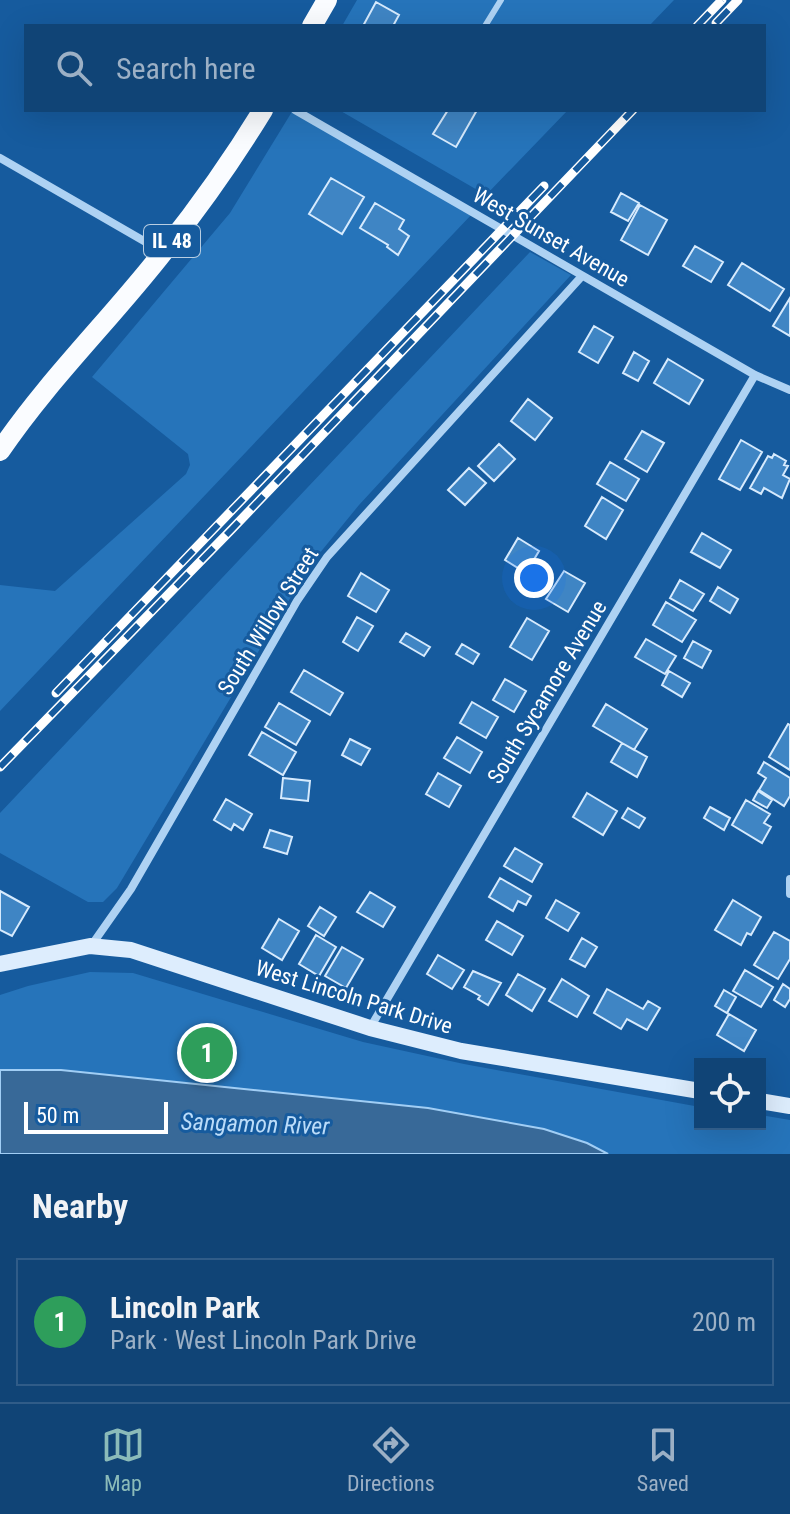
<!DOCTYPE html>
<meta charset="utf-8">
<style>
:root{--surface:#104476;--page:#1e4e7e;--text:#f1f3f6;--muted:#9cb0c5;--line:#305c88;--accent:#8bbbb9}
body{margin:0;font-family:"Roboto Condensed",sans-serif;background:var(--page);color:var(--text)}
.controls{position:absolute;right:24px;bottom:24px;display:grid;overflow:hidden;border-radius:0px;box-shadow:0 8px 32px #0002}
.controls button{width:72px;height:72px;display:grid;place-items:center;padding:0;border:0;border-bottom:2px solid var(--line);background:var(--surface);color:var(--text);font:40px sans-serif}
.scale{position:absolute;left:24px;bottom:20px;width:144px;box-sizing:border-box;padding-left:8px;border:4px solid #fff;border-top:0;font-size:22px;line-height:28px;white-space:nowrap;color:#fff;-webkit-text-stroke:6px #165b9e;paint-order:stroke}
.you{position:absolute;left:534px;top:578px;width:28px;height:28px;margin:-20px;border:6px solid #fff;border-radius:50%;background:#1a73e8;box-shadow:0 0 0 12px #1a73e833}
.badge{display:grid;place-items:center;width:52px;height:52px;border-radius:50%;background:var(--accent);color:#fff;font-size:26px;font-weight:700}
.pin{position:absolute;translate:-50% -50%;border:4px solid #fff;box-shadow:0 2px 8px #0006}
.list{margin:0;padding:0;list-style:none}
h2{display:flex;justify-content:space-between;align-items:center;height:104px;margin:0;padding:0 32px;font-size:34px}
h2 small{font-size:26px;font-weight:400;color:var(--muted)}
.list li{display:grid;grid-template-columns:52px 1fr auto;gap:24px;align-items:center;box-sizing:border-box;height:128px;margin:0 16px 16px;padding:0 16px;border:2px solid var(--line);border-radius:0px}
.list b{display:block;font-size:30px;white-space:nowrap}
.list p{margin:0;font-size:26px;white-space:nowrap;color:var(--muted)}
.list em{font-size:26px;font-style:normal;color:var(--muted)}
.icon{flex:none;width:44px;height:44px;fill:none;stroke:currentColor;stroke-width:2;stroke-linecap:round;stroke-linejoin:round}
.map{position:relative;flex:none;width:790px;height:1154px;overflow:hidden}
.search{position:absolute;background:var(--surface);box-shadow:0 8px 32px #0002;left:24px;right:24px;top:24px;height:88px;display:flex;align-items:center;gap:20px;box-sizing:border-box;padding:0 28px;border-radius:0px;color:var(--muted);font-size:30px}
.sheet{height:248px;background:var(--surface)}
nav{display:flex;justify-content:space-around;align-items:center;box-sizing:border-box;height:112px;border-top:2px solid var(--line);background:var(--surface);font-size:22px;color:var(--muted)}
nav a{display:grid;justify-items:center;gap:4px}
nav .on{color:var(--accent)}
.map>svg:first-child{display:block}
.green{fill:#2674ba}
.water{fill:#386998;stroke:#a1cef5;stroke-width:2}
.building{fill:#3f85c4;stroke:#d6eafd;stroke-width:2}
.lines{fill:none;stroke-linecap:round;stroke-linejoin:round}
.lane{stroke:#aed2f3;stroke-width:6}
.street{stroke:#aed2f3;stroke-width:8}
.secondary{stroke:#ddedfd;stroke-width:16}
.primary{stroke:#fafcff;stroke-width:20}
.rail-casing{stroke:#fff;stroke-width:9}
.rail{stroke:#165b9e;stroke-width:6;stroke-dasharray:18;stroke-linecap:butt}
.labels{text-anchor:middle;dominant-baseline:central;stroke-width:6;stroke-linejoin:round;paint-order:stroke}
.shield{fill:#165b9e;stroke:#b9cee2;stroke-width:2}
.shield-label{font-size:20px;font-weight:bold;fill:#fff}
.street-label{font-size:22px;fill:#fff;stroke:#165b9e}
.water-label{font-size:24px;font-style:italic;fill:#bbdcf9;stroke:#165b9e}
</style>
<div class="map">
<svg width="790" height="1154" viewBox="0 0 790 1154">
<rect width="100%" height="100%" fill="#165b9e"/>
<path class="green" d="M357 0H674L649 26H342Z
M293 110 473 213 0 711V585L55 591 186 474 190 465 188 454 92 377 230 213Z
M339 110H568L486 195Z
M530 252 571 275 359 505 310 565 117 888 103 902H88L0 853V813Z
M90 972 133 973 363 1042 464 1064 700 1107V1124H760V1115L790 1120V1154H608L587 1143 544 1129 428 1108 61 1070H0V995L28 986Z"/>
<path class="water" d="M0 1070H61L428 1108 544 1129 587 1143 608 1154H0Z"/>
<path class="building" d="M376 2 399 15 393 26H363Z
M448 110H477L456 147 433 134Z
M331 178 364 197 342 234 309 214Z
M621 193 639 203 628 221 611 212Z
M375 203 404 220 399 229 409 236 398 255 387 247 388 245 360 228Z
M640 205 667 220 648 255 621 240Z
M695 246 723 262 711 282 683 266Z
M742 263 784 289 770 311 728 285Z
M790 298V336L773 326Z
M594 326 613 337 598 363 579 352Z
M634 352 649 361 638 381 623 373Z
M668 359 703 380 689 404 654 383Z
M528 399 552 418 535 440 511 421Z
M642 431 664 443 647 472 625 459Z
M741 440 762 452 740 490 719 479Z
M499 444 515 459 494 481 478 466Z
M774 454 786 461 784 465 788 466 783 475 790 479 782 498 764 488 761 494 750 488 768 456 772 458Z
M610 462 639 479 626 501 597 484Z
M469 468 486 483 465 505 448 490Z
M602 497 623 510 606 539 585 526Z
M702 533 731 550 720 568 691 552Z
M518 538 539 551 526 573 505 560Z
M564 571 585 583 568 612 546 599Z
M361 573 389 590 376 612 348 596Z
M680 580 704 594 693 611 670 598Z
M718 587 738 599 730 613 710 601Z
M666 602 696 620 682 642 653 625Z
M357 617 373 626 358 651 343 642Z
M527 618 549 631 532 660 510 647Z
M406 633 430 647 424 656 400 642Z
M646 639 676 656 665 674 635 657Z
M693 641 711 651 702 668 684 658Z
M462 644 479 654 473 664 456 654Z
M304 670 343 693 330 715 291 692Z
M669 671 690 683 682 697 662 685Z
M505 679 526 691 514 712 493 700Z
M472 702 498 717 486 738 460 723Z
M279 703 310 721 296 745 265 727Z
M606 704 647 729 634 750 593 726Z
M788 724 790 725V770L769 757Z
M262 732 296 752 283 775 249 755Z
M457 737 482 752 470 773 444 758Z
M350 739 370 749 361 765 342 755Z
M622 743 647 757 637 777 611 762Z
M764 762 790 778V796L784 806 759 790 766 778 758 773Z
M438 773 461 786 449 807 426 794Z
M283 778 310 781 308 801 281 798Z
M758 791 772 800 767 808 753 800Z
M587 793 617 811 603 835 573 817Z
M226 799 252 814 243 830 234 824 231 830 214 820Z
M746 800 770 814 764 823 771 827 762 843 732 825Z
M710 807 730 818 724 830 704 818Z
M628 808 645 818 639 828 622 818Z
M270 830 292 837 287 854 264 847Z
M515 848 542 864 532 882 504 866Z
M500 878 531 896 526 905 518 901 513 911 489 897Z
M0 891 29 907 12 936 0 930Z
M370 892 395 907 383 927 357 912Z
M556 900 579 913 568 931 546 918Z
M733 900 761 917 751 935 747 933 741 945 715 930Z
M320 907 336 917 324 936 308 926Z
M279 919 299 931 282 960 262 948Z
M497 921 523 936 512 955 486 940Z
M774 932 790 941V959L778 979 754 965Z
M316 935 336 947 319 976 299 964Z
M582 938 597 947 585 967 570 959Z
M342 947 363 959 346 988 325 976Z
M438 955 464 970 452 989 427 974Z
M745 970 773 987 761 1007 733 991Z
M473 971 501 983 488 1005 478 999 480 996 464 987Z
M518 974 545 989 532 1011 506 995Z
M562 979 589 996 577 1017 549 1001Z
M783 984 790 989V999L785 1007 774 1000Z
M607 989 643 1009 648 1001 660 1008 647 1030 627 1019 621 1029 594 1013Z
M724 990 736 997 727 1013 715 1006Z
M729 1014 756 1030 744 1051 717 1035Z"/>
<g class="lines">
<path class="lane" d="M485 26 501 0"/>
<path class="street" d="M295 110 755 375 790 390
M0 158 163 252
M790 879V894
M91 946 131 889 297 601 327 557 582 276
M370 1028 755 375"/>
<path class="secondary" d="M0 964 90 946 131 950 370 1028 461 1051 700 1091
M760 1101 790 1106"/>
<path class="primary" d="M312 26 327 0
M0 451C48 380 111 319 164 251 200 206 233 159 263 110"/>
<defs>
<path id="rail" d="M716 23 738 0
M697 26 722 0
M56 693 544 186
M0 767 232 529 633 110"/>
</defs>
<use href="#rail" class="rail-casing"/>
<use href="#rail" class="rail"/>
</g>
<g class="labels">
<rect class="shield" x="144" y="225" width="56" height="32" rx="6"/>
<g class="shield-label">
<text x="172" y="241">IL 48</text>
</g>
<g class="street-label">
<text transform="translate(551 237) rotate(30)">West Sunset Avenue</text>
<text transform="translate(268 621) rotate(-58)">South Willow Street</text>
<text transform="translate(547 692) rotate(-59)">South Sycamore Avenue</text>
<text transform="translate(354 997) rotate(17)">West Lincoln Park Drive</text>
</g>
<g class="water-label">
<text transform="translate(255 1124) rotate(2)">Sangamon River</text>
</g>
</g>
</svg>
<div class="controls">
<button><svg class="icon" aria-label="locate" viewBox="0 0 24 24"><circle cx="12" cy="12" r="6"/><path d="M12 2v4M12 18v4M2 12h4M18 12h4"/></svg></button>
</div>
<div class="scale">50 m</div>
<div class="you"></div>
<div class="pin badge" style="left:207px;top:1053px;background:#2e9e5b">1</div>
<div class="search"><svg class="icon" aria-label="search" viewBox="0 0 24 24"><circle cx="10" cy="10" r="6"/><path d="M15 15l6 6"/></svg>Search here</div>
</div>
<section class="sheet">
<h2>Nearby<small></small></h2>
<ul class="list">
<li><span class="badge" style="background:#2e9e5b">1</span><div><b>Lincoln Park</b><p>Park · West Lincoln Park Drive</p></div><em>200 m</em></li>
</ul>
</section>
<nav>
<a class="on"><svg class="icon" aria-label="map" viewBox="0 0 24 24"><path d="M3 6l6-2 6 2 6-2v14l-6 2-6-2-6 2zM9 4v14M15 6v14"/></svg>Map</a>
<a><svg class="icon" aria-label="directions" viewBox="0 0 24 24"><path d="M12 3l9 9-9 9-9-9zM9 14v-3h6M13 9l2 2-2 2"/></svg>Directions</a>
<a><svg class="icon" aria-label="saved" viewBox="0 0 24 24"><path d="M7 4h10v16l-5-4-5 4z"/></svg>Saved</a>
</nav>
